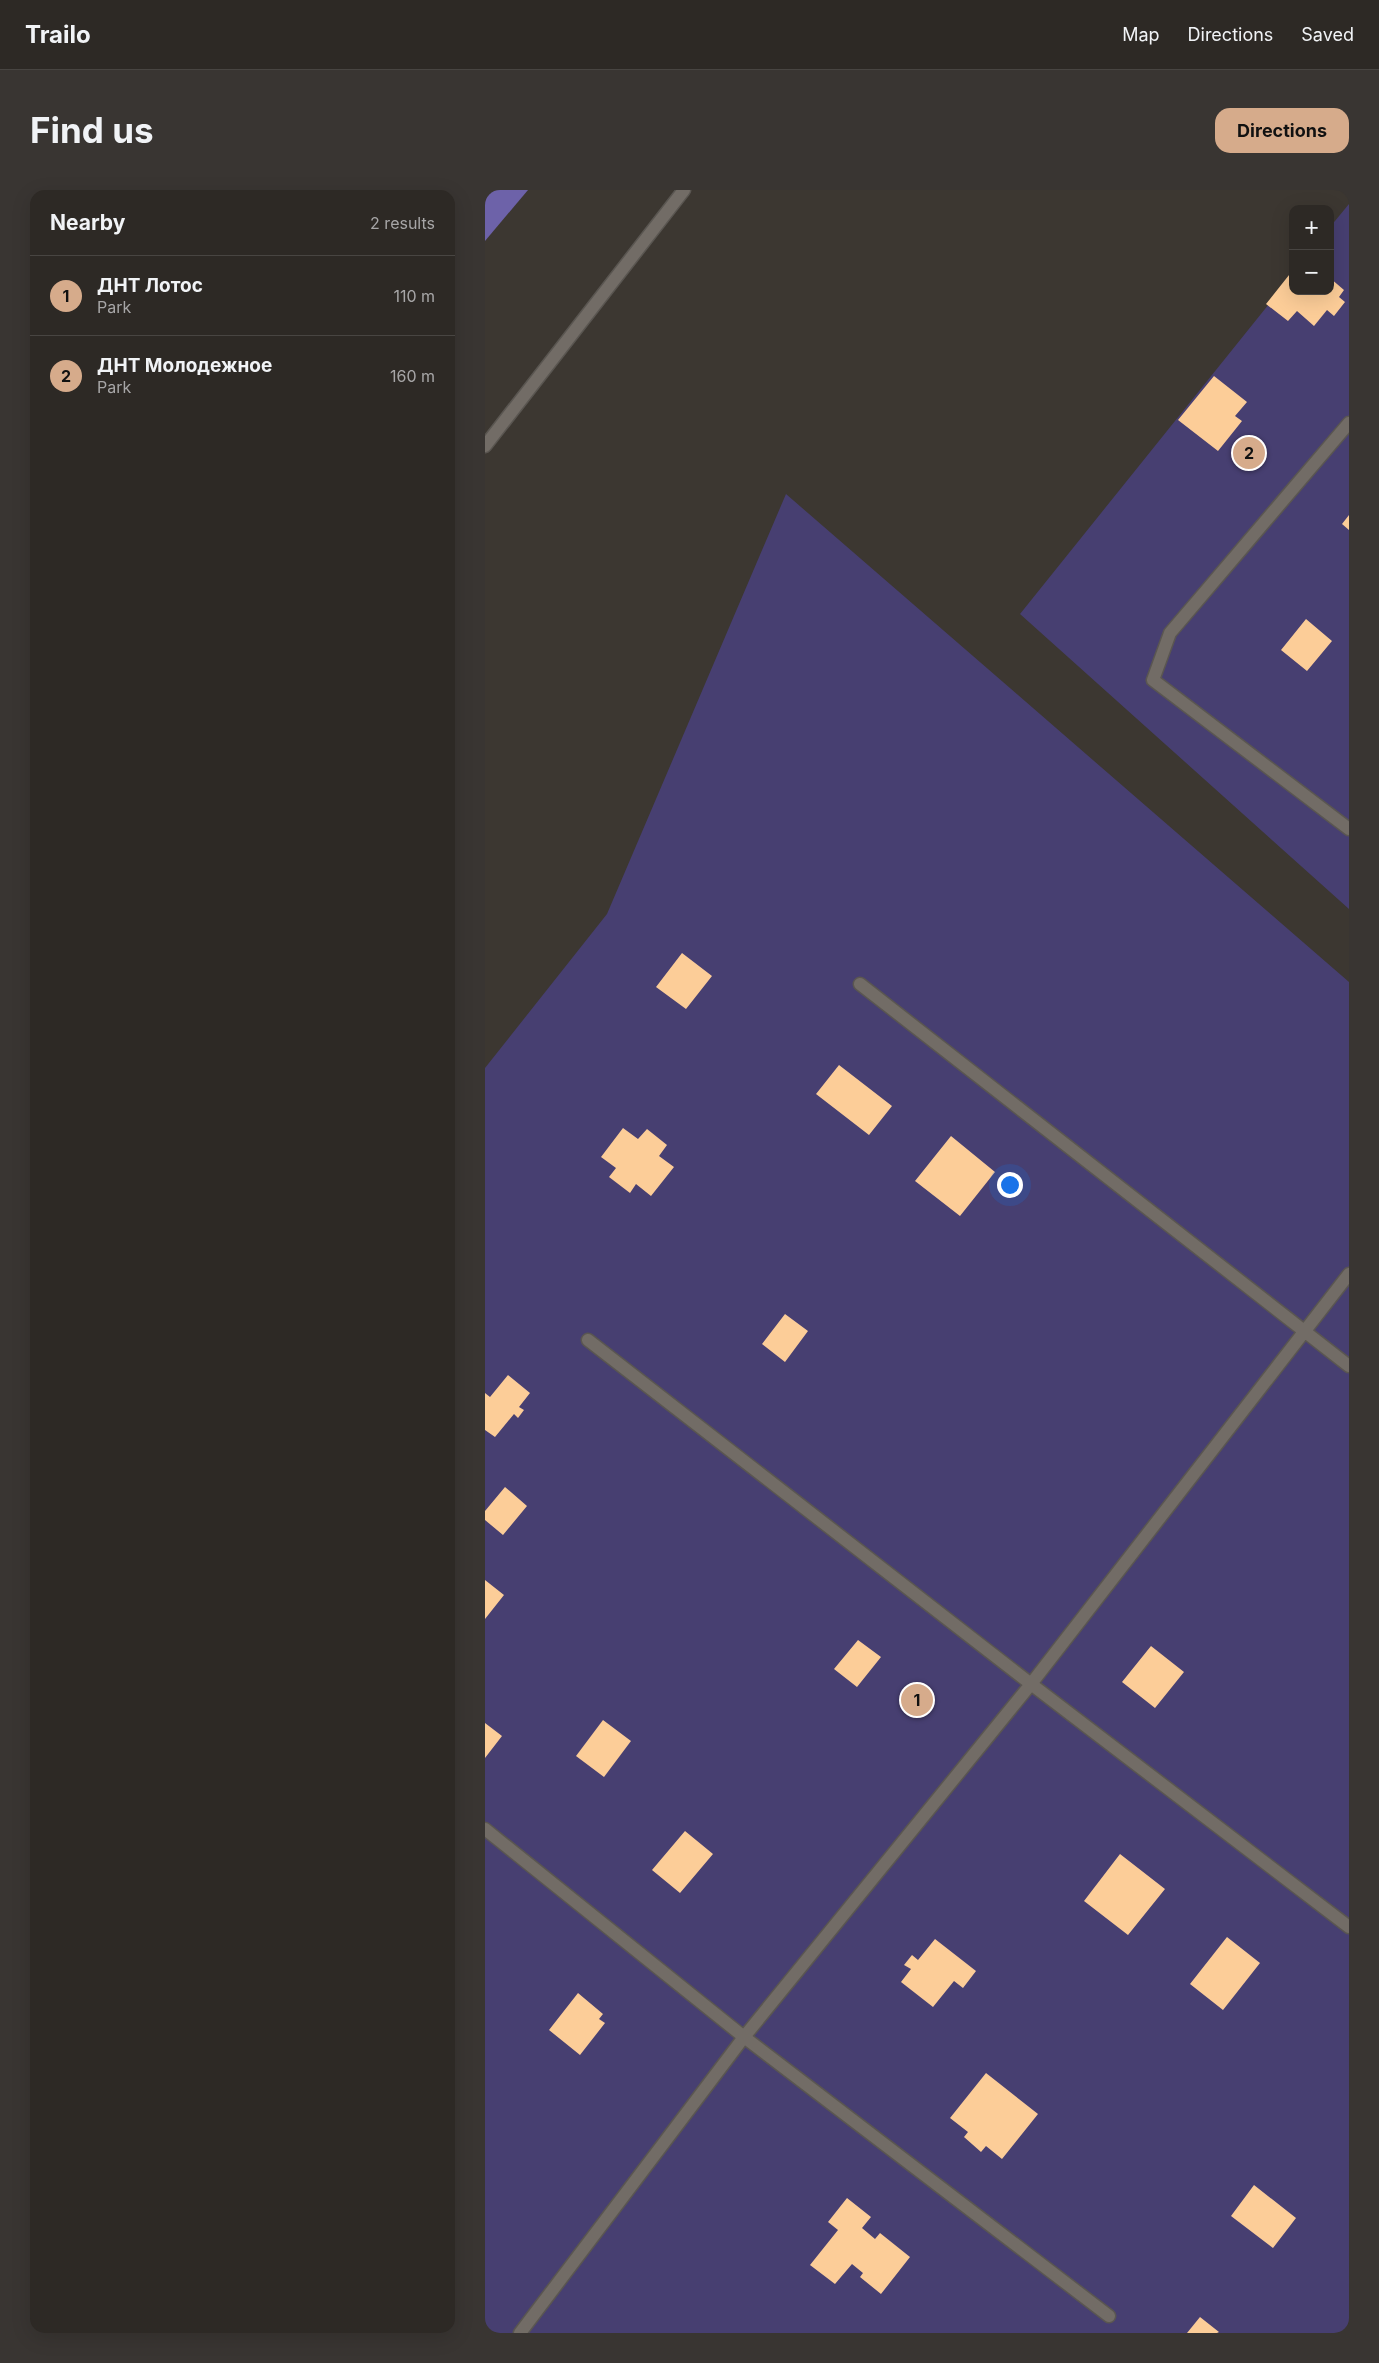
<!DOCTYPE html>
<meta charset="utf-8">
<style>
:root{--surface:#2d2925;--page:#393532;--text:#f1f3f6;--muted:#a7a6a7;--line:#484542;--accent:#d6ab8b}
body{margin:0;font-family:Inter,sans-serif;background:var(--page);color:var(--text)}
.controls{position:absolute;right:15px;top:15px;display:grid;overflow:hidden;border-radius:10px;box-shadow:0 5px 20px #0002}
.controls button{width:45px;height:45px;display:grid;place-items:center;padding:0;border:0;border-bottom:1px solid var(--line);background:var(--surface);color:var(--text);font:25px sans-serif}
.you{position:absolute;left:524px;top:994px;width:18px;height:18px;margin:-12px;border:4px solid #fff;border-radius:50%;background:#1a73e8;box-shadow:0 0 0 8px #1a73e833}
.badge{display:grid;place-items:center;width:32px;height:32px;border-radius:50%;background:var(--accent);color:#111;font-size:16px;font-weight:700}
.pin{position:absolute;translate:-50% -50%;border:2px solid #fff;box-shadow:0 1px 5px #0006}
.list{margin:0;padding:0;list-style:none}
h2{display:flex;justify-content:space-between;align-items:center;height:65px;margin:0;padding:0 20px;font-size:21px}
h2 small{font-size:16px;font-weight:400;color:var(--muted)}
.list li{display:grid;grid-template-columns:32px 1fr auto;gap:15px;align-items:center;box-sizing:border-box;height:80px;padding:0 20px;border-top:1px solid var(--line)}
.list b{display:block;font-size:19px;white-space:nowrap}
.list p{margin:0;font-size:16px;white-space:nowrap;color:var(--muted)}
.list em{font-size:16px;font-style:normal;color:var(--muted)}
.map{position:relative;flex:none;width:864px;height:2143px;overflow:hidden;border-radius:15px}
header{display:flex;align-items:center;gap:30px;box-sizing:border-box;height:70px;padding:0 25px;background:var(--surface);border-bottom:1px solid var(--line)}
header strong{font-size:24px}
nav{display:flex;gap:28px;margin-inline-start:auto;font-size:18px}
.intro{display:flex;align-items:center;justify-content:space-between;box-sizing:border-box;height:120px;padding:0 30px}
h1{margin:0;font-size:35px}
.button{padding:12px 22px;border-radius:15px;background:var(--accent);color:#111;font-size:18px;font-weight:700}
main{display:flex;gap:30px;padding:0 30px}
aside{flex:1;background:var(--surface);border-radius:15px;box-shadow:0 5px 20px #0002}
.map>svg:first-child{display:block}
.green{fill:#473f71}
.forest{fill:#6d62a9}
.building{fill:#fccd98}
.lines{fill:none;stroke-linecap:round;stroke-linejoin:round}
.service-casing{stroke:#5a5651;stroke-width:15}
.minor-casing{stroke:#5a5651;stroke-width:15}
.service{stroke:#726c66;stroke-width:12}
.minor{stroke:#726c66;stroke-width:12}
</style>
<header>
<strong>Trailo</strong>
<nav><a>Map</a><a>Directions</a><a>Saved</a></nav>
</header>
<div class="intro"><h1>Find us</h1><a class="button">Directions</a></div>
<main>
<aside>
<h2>Nearby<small>2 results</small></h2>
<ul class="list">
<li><span class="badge">1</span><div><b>ДНТ Лотос</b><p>Park</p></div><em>110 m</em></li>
<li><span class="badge">2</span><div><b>ДНТ Молодежное</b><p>Park</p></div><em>160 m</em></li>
</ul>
</aside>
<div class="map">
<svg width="864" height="2143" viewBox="0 0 864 2143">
<rect width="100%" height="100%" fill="#3c3731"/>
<path class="green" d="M864 14V719L535 424 808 84V101H845V37Z
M301 304 864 792V2143H0V878L122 724Z"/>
<path class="forest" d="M0 0H43L0 51Z"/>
<path class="building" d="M808 80V101H845V88L859 100 854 107 860 112 849 126 842 120 829 136 812 121 803 131 781 114Z
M729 186 762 212 750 226 757 231 733 261 693 230Z
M864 325V340L857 334Z
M821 429 847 451 822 481 796 460Z
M197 763 227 786 201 819 171 797Z
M354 875 407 916 384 945 331 904Z
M138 938 153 949 162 939 182 955 174 966 189 977 166 1006 151 994 145 1003 124 987 131 978 116 967Z
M466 946 510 982 475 1026 430 991Z
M300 1124 323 1141 300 1172 277 1154Z
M23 1185 45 1203 34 1217 39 1220 33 1228 29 1224 10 1247 0 1240V1203L5 1207Z
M20 1297 42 1316 18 1345 0 1330V1321Z
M0 1390 19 1405 0 1429Z
M373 1450 396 1467 372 1497 349 1479Z
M666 1456 699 1482 670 1518 637 1492Z
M118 1530 146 1551 119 1587 91 1566Z
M0 1533 17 1546 0 1568Z
M200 1641 228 1664 195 1703 167 1680Z
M635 1664 680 1699 643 1745 599 1711Z
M742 1747 775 1773 738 1820 705 1794Z
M450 1749 491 1781 478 1798 469 1791 448 1817 416 1792 426 1779 419 1775 427 1765 433 1770Z
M93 1803 118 1824 114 1829 120 1833 95 1865 64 1840Z
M501 1883 553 1924 517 1969 501 1956 496 1962 479 1947 483 1942 465 1928Z
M769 1995 811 2028 788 2058 746 2026Z
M362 2008 386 2027 377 2038 390 2049 395 2043 425 2067 396 2104 375 2087 378 2083 367 2074 350 2094 325 2075 353 2040 343 2032Z
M715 2127 734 2142 732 2143H702Z"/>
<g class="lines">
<defs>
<path id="service" d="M0 256 199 0"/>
<path id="minor" d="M864 233 685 443 668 490 864 639
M375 794 864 1176
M103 1150 546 1494 864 1737
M0 1639 259 1847 624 2126
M35 2143 259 1847 546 1494 864 1084"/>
</defs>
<use href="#service" class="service-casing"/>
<use href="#minor" class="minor-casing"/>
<use href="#service" class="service"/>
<use href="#minor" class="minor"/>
</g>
</svg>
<div class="controls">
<button>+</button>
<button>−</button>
</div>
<div class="you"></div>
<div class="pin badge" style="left:432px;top:1510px">1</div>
<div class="pin badge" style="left:764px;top:263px">2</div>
</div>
</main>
